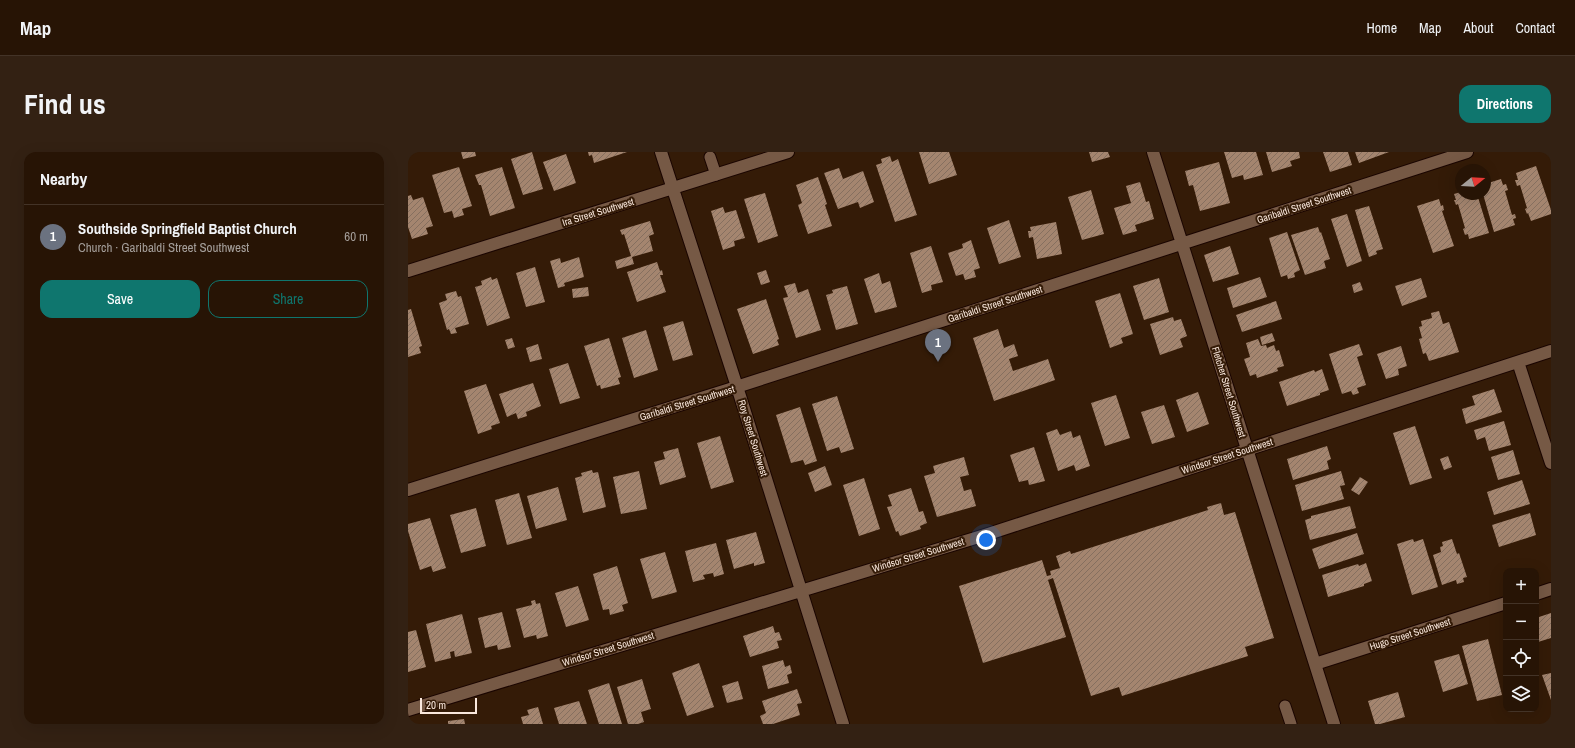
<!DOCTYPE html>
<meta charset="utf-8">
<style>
:root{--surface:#271405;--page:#332113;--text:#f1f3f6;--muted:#a49e9a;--line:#433327;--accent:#0f766e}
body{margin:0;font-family:"Archivo Narrow",sans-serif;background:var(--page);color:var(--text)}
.controls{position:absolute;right:12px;bottom:12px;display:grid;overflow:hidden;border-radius:8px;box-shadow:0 4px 16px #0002}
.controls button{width:36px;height:36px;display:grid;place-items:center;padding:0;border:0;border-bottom:1px solid var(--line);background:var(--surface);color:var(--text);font:20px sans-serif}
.compass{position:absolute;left:1047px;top:12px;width:36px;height:36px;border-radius:50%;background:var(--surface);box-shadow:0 4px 16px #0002;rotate:72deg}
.scale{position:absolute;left:12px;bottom:10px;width:57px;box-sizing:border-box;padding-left:4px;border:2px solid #fae8dd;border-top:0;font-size:11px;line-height:14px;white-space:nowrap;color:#fae8dd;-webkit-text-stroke:3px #341b07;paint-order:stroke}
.you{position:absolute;left:578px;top:388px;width:14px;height:14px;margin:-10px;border:3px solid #fff;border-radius:50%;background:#1a73e8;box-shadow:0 0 0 6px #1a73e833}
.badge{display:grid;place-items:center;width:26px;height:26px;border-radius:50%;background:var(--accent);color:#fff;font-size:13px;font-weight:700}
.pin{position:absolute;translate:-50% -33px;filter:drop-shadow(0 1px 2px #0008)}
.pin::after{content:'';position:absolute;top:21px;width:14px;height:12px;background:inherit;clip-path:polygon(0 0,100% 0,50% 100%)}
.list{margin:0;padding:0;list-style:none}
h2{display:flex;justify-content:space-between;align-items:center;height:52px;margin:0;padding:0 16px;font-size:17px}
h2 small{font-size:13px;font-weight:400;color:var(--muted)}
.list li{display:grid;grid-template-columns:26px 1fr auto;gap:12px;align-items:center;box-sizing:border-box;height:64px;padding:0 16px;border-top:1px solid var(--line)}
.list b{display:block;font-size:15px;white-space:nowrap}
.list p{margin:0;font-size:13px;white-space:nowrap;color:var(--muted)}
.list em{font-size:13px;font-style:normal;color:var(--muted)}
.actions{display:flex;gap:8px;padding:12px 16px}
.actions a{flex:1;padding:9px 0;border:1px solid var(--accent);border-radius:12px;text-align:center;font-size:14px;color:var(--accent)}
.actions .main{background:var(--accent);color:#fff}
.icon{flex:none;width:22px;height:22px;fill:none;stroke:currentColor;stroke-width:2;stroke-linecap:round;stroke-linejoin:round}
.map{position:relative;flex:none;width:1143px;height:572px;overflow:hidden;border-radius:12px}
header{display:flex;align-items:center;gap:24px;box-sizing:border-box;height:56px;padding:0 20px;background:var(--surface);border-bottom:1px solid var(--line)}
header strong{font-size:19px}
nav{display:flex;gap:22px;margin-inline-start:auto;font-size:14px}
.intro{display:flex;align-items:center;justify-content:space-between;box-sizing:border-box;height:96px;padding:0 24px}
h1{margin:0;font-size:28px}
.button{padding:10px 18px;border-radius:12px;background:var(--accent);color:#fff;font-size:14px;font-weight:700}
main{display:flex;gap:24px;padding:0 24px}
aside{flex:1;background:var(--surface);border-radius:12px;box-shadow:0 4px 16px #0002}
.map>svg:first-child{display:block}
.building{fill:url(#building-hatch)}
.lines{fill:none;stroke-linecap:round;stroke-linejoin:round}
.lane-casing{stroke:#1a0500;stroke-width:13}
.street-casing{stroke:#1a0500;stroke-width:14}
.lane{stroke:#765945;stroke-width:11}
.street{stroke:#765945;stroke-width:12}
.labels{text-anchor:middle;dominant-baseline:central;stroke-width:4;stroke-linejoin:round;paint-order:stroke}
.street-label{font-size:10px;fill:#fae8dd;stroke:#341b07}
</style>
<header>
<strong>Map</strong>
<nav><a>Home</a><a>Map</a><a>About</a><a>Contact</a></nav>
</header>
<div class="intro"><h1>Find us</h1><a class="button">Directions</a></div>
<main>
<aside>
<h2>Nearby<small></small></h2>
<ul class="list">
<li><span class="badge" style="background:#6b7280">1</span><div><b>Southside Springfield Baptist Church</b><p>Church · Garibaldi Street Southwest</p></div><em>60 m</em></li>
</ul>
<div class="actions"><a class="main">Save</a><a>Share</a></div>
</aside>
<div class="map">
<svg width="1143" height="572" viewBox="0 0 1143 572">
<defs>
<pattern id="building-hatch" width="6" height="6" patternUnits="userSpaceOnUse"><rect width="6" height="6" fill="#a4856f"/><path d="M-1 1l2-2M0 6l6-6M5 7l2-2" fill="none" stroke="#856f5f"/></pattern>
</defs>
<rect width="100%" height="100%" fill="#341b07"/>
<path class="building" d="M53 0H67L68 4 55 7Z
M124 0 135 37 115 43 103 7Z
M180 0H219L186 11 184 3 181 4Z
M511 0H541L549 23 521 32Z
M681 0H700L702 5 684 10Z
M816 0H848L855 23 836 28 835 23 824 26Z
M858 0H891L892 6 882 9 884 14 864 20Z
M915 0H940L944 13 922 20Z
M947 0H981L951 11Z
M158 2 168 31 146 39 135 10Z
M482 4 484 10 490 7 509 63 487 70 468 13 474 11 473 7Z
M811 10 822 51 792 59 785 33 781 34 777 19Z
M1128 14 1143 58V62L1123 69 1120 61 1119 62 1117 57 1119 56 1112 33 1109 34 1107 28H1110L1108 21Z
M51 15 64 54 54 57 56 63 46 66 44 59 36 61 24 23Z
M94 15 107 56 82 64 73 33H71L67 23Z
M431 16 435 27 455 19 466 50 452 56 450 50 430 57 416 21Z
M410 25 419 52 417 53 424 74 400 82 390 53 394 51 388 33Z
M1093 27 1095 33 1098 32 1100 38 1097 39 1104 63 1107 62 1108 66 1105 67 1107 73 1086 80 1075 42H1077V32Z
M732 30 738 50 741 49 746 67 727 73 729 79 715 83 706 56 723 51 718 34Z
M683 38 696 82 674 88 660 45Z
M1053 40V42H1069L1081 81 1061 87 1060 82 1057 83 1055 77 1057 76 1050 52 1048 53 1046 48H1048L1046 42Z
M357 41 370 84 350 91 336 47Z
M3 43 5 48 15 45 25 74 18 76 20 82 4 87 0 75V44Z
M1031 47 1033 54 1035 53 1036 58 1034 59 1046 94 1025 101 1009 54Z
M961 54 975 97 968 99 969 102 961 105 947 58Z
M315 55 317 61 328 58 337 86 326 89 327 94 315 98 303 59Z
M939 62 954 109 939 115 923 67Z
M601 68 613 105 591 112 579 76Z
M242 69 246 82 241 84 245 99 224 105 226 112 209 117 207 109 223 104 216 82 214 83 212 78Z
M648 70 654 102 629 107 625 85 621 86 620 79H623L622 75Z
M910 75 912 81 913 80 922 107 916 109 918 116 897 123 883 83Z
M879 80 892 118 886 121 887 125 880 127 879 123 873 125 861 86Z
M563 88 572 116 566 118 568 125 557 128 555 122 548 124 540 101 555 96 554 92Z
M523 94 535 130 523 133 524 138 514 141 502 101Z
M822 94 831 122 805 130 796 103Z
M171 105 176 125 156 131 157 134 150 136 142 109 152 106 153 111Z
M249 110 252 119 254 118 255 123H252L258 140 229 150 219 120Z
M127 115 137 150 118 155 108 121Z
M358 118 362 130 353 133 349 121Z
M471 121 474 132 482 129 489 155 467 161 456 127Z
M83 125 84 128 89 126 102 166 79 174 67 135 74 133 73 129Z
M852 125 859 145 825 156 819 136Z
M751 126 761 160 736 168 725 134Z
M1013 126 1019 145 994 154 987 134Z
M952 130 955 138 946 141 944 133Z
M387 131 390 141 400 137 413 178 388 186 375 146 380 145 376 134Z
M439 134 450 172 428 178 418 143 425 141 424 138Z
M180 135 181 144 165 146 164 137Z
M48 139 50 145 53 144 61 172 47 176 49 181 43 182 41 177 39 178 31 151 39 148 37 142Z
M712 141 725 182 713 186 715 191 702 196 687 149Z
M358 147 371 187 369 188 371 193 345 202 329 157Z
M868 149 874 167 834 180 828 163Z
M3 157 14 194 11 195 13 201 0 205V158Z
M1031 159 1035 172 1041 170 1051 200 1021 209 1018 201 1015 202 1011 187 1014 186 1011 175 1014 174 1013 169 1024 166 1023 161Z
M765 165 766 169 773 167 779 184 772 187 775 195 752 203 742 172Z
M275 169 285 203 265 209 255 175Z
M590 177 596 196 606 192 610 204 601 207 605 219 640 207 647 228 586 249 565 186Z
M238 178 250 218 226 226 214 186Z
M864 181 867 189 854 193 852 185Z
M104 186 107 195 100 197 97 188Z
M201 186 213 225 210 226 212 232 193 237 192 233 189 234 176 194Z
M850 187 853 194 858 193 859 196 866 193 868 199 871 198 876 214 869 216 870 219 849 226 848 222 842 224 836 207 842 205 838 191Z
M130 192 134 207 122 210 118 196Z
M951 192 955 203 949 205 958 233 949 236 951 241 945 243 943 239 934 242 921 202Z
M993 194 999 214 990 217 991 223 978 227 969 202Z
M160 211 172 246 152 252 141 217Z
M914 217 921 238 912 241V243L879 254 871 230 906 218 907 220Z
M125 231 133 254 118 260 119 264 110 267 108 261 99 265 91 242Z
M78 232 92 271 83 274 84 277 70 282 56 239Z
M1086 237 1094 260 1058 272 1054 257 1067 253 1064 244Z
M790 240 801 272 779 280 768 248Z
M708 243 722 286 697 294 683 251Z
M429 244 446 297 433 301 431 295 419 299 404 252Z
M756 253 767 285 744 292 733 260Z
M392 255 409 309 397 313 395 308 383 311 368 263Z
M1096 269 1103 293 1081 299 1077 285 1069 288 1066 278Z
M1007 274 1024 326 1002 333 985 281Z
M649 277 652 283 663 279 665 286 672 283 682 314 668 319 666 313 650 319 638 281Z
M312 284 326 330 303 337 289 291Z
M919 294 923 307 919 309 921 317 885 328 879 307Z
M626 295 637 329 621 333 620 328 611 330 602 303Z
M270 296 278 325 252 333 246 310 257 307 255 300Z
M1105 298 1112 322 1090 328 1083 305Z
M1040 304 1044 315 1036 318 1032 307Z
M556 305 561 323 552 325 556 339 563 337 568 354 529 365 516 324 527 321 525 314Z
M417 314 424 333 407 340 400 321Z
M184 318 185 321 190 320 198 355 175 361 167 326 174 324 173 321Z
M231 319 239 357 213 362 205 325Z
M933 319 937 333 932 334 936 347 894 359 887 333Z
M952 325 960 330 951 343 943 338Z
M456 326 472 377 451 384 435 333Z
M1114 328 1122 352 1086 363 1079 340Z
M150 335 159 368 128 377 119 344Z
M503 336 511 360 515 359 519 371 512 374 513 377 492 384 490 379 488 380 479 355 484 354 480 343Z
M111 341 124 386 99 393 87 348Z
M813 351 816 363 827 360 866 486 837 495 840 504 714 544 711 535 683 544 645 426 640 428 658 485 575 511 551 434 634 408 639 424 643 423 642 419 652 416 648 404 662 399 663 402 800 358 799 355Z
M942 354 948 376 902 388 897 368 903 366V364Z
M68 356 78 394 53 401 42 363Z
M1122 361 1128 383 1091 395 1084 373Z
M22 366 38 416 25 420 23 414 12 418 0 379V372Z
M348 380 357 411 346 414V411L326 417 318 388Z
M949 381 956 402 911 417 904 397Z
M1005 387 1006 390 1015 387 1030 435 1004 443 989 392Z
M1044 387 1049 402 1051 401 1059 425 1055 426 1056 430 1049 432 1048 428 1034 433 1025 403 1033 400 1032 395 1035 394 1034 390Z
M308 391 316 422 306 425 305 421 295 423 297 427 285 430 277 399Z
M257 400 269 440 244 447 232 407Z
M958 411 964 429 956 432V434L920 445 914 423 950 412 951 414Z
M209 414 220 451 214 453 216 459 202 463 201 457 195 458 185 422Z
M170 434 181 468 158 475 147 441Z
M127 448 128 452 132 451 140 484 129 487 128 483 116 486 108 457 124 453 123 449Z
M94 460 103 495 90 498 89 493 77 496 70 466Z
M1143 461V486L1130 490 1128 484V466Z
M54 462 64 501 47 505 46 499 42 500 43 506 27 510 18 472Z
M365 474 367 481 371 480 374 488 369 489 371 496 342 505 335 484Z
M8 478 18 515 0 520V480Z
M1080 487 1094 543 1069 549 1054 494Z
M1051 502 1060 532 1035 540 1026 509Z
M375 508 377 515 382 513 384 521 379 523 381 531 360 537 354 514Z
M291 511 306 555 279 564 264 521Z
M1143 521V548L1134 523Z
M234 527 243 557 233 560 236 570 230 572H220L209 535Z
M330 529 335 547 319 551 314 534Z
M201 531 214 572H191L180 538Z
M389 537 394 551 389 552 392 563 365 572H355L352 564 358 561 354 549Z
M990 540 997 565 972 572H967L960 549Z
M171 549 179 572H151L146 556Z
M130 555 135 572H115L113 565 121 563 119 558Z
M56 567 57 572H40V569Z"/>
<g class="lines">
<defs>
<path id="lane" d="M302 5 308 23
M877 554 883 572"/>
<path id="street" d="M253 0 332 244 435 572
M745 0 926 572
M0 119 380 0
M1110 210 1143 311
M0 338 319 238 1059 0
M1128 442 1143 437
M907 512 1098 451
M0 558 574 384 1143 199"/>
</defs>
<use href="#lane" class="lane-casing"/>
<use href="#street" class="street-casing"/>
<use href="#lane" class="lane"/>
<use href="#street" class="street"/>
</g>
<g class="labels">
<g class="street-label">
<text transform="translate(896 53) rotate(-18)">Garibaldi Street Southwest</text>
<text transform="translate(190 60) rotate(-17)">Ira Street Southwest</text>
<text transform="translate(587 152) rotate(-18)">Garibaldi Street Southwest</text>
<text transform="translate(821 240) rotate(73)">Fletcher Street Southwest</text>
<text transform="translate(279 251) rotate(-17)">Garibaldi Street Southwest</text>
<text transform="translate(345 286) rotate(73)">Roy Street Southwest</text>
<text transform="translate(819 304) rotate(-18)">Windsor Street Southwest</text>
<text transform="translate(510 403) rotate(-17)">Windsor Street Southwest</text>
<text transform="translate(1002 482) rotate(-18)">Hugo Street Southwest</text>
<text transform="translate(200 497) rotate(-17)">Windsor Street Southwest</text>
</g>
</g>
</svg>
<div class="controls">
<button>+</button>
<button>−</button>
<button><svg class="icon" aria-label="locate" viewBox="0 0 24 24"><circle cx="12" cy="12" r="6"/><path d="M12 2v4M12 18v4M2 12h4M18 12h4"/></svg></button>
<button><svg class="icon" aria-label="layers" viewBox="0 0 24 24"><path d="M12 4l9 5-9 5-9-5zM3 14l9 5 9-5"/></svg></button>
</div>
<svg class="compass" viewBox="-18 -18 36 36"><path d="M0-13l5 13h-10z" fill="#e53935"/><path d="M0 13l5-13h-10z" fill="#a49e9a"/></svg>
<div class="scale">20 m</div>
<div class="you"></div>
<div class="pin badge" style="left:530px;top:210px;background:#6b7280">1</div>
</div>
</main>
